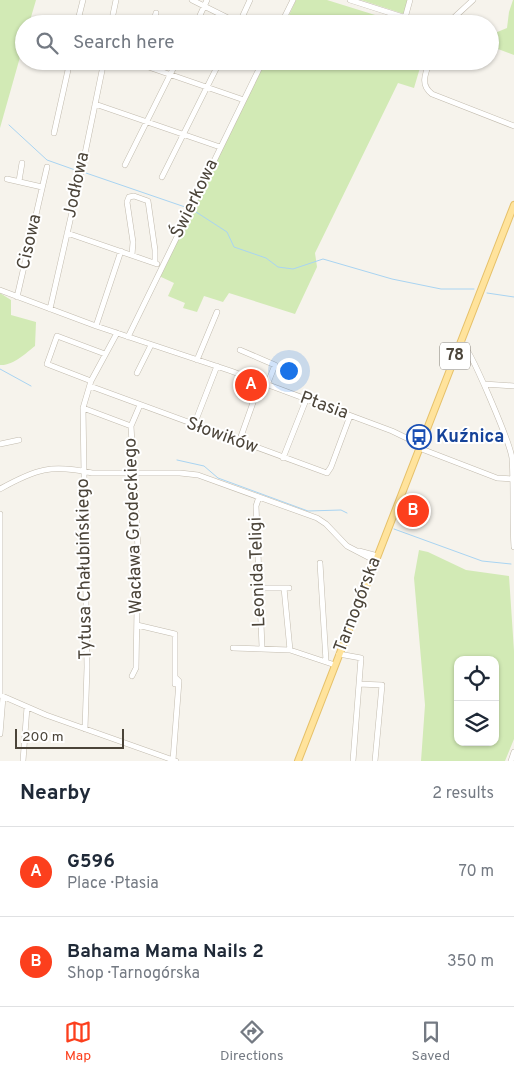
<!DOCTYPE html>
<meta charset="utf-8">
<style>
:root{--surface:#fff;--page:#f2f2f3;--text:#1f2937;--muted:#747a83;--line:#e0e1e3;--accent:#fc3f1d}
body{margin:0;font-family:Overpass,sans-serif;background:var(--page);color:var(--text)}
.controls{position:absolute;right:15px;bottom:15px;display:grid;overflow:hidden;border-radius:10px;box-shadow:0 1px 4px #0004}
.controls button{width:45px;height:45px;display:grid;place-items:center;padding:0;border:0;border-bottom:1px solid var(--line);background:var(--surface);color:var(--text);font:25px sans-serif}
.scale{position:absolute;left:15px;bottom:12px;width:109px;box-sizing:border-box;padding-left:5px;border:2px solid #4b4439;border-top:0;font-size:14px;line-height:18px;white-space:nowrap;color:#4b4439;-webkit-text-stroke:4px #fff;paint-order:stroke}
.you{position:absolute;left:288px;top:370px;width:18px;height:18px;margin:-12px;border:4px solid #fff;border-radius:50%;background:#1a73e8;box-shadow:0 0 0 8px #1a73e833}
.badge{display:grid;place-items:center;width:32px;height:32px;border-radius:50%;background:var(--accent);color:#fff;font-size:16px;font-weight:700}
.pin{position:absolute;translate:-50% -50%;border:2px solid #fff;box-shadow:0 1px 5px #0006}
.list{margin:0;padding:0;list-style:none}
h2{display:flex;justify-content:space-between;align-items:center;height:65px;margin:0;padding:0 20px;font-size:21px}
h2 small{font-size:16px;font-weight:400;color:var(--muted)}
.list li{display:grid;grid-template-columns:32px 1fr auto;gap:15px;align-items:center;box-sizing:border-box;height:90px;padding:0 20px;border-top:1px solid var(--line)}
.list b{display:block;font-size:19px;white-space:nowrap}
.list p{margin:0;font-size:16px;white-space:nowrap;color:var(--muted)}
.list em{font-size:16px;font-style:normal;color:var(--muted)}
.icon{flex:none;width:28px;height:28px;fill:none;stroke:currentColor;stroke-width:2;stroke-linecap:round;stroke-linejoin:round}
.map{position:relative;flex:none;width:514px;height:761px;overflow:hidden}
.search{position:absolute;background:var(--surface);box-shadow:0 1px 4px #0004;left:15px;right:15px;top:15px;height:55px;display:flex;align-items:center;gap:12px;box-sizing:border-box;padding:0 18px;border-radius:28px;color:var(--muted);font-size:19px}
.sheet{height:245px;background:var(--surface)}
nav{display:flex;justify-content:space-around;align-items:center;box-sizing:border-box;height:70px;border-top:1px solid var(--line);background:var(--surface);font-size:14px;color:var(--muted)}
nav a{display:grid;justify-items:center;gap:2px}
nav .on{color:var(--accent)}
.map>svg:first-child{display:block}
.green{fill:#d2eab5;fill-rule:evenodd}
.lines{fill:none;stroke-linecap:round;stroke-linejoin:round}
.stream{stroke:#a9d4f2;stroke-width:1}
.minor-casing{stroke:#c2bbae;stroke-width:6}
.major-casing{stroke:#e6c16a;stroke-width:8}
.minor{stroke:#fff;stroke-width:5}
.major{stroke:#ffe39c;stroke-width:6}
.labels{text-anchor:middle;dominant-baseline:central;stroke-width:4;stroke-linejoin:round;paint-order:stroke}
.shield{fill:#fff;stroke:#817c74;stroke-width:1}
.shield-label{font-size:16px;font-weight:bold;fill:#4b4439}
.street-label{font-size:18px;fill:#4b4439;stroke:#fff}
.transit-label{font-size:18px;font-weight:bold;fill:#164399;stroke:#fff;text-anchor:start}
</style>
<div class="map">
<svg width="514" height="761" viewBox="0 0 514 761">
<rect width="100%" height="100%" fill="#f6f3ec"/>
<path class="green" d="M0 0H36L29 24H24V43L0 128Z
M296 0H327L404 24H285Z
M361 0H408L404 14Z
M513 0H514V55L490 46V35L507 28 509 12Z
M266 61H422L414 88 398 83 315 253 317 267 295 314 229 293 223 302 204 296 197 312 183 308 185 303 168 296 174 283 159 276Z
M0 293 11 300V315L36 322 35 346C26 353 13 366 0 365Z
M419 550 428 552 466 570 509 576 514 651V739L505 761H421L425 705 414 578ZM458 660H495V742H458Z"/>
<g class="lines">
<path class="stream" d="M9 125 47 160 78 171
M83 172 188 208
M193 210 227 232 234 247 266 258 278 267 293 269 323 259 392 279 441 289H474
M487 293 514 297
M0 369 31 386
M177 460 204 466 218 478 308 511 341 510 347 513
M394 529 482 561 511 564"/>
<defs>
<path id="minor" d="M192 0 240 24
M350 0 425 24
M405 18 410 0
M77 24 83 0
M111 24 116 0
M153 24 156 13
M196 24 207 0
M239 24 250 0
M281 24 293 0
M447 24 473 0
M131 61 244 100
M430 61C425 74 420 85 432 94L514 126
M95 104 220 147
M54 133 70 61
M125 165 177 61
M162 177 220 61
M7 179 42 187
M19 181 22 163
M67 233 157 264
M132 255 133 242 127 202 129 197 134 196 148 201 155 250V263
M0 290 96 326 231 371 392 431 421 445
M17 297 47 167
M50 309 82 168 104 61
M96 326 121 251
M128 337 263 61
M461 342C470 347 510 443 512 458 514 484 512 519 514 547
M240 350 275 365 267 385
M197 360 217 312
M137 373 151 345
M91 381 47 364 57 336 105 354
M484 384 514 386
M90 386 327 473 331 467 350 416
M83 408 131 426
M194 425 217 366
M239 442 260 383
M0 444 19 440
M419 448 497 478 512 479
M283 458 306 400
M0 489C36 469 51 464 92 473H180L198 475 317 518 326 524 347 546 372 559 376 558
M259 497 256 506 262 647
M0 514V695
M359 551 374 555 376 558
M320 563 326 661
M258 588H289
M284 588 290 650
M137 625 175 634V684
M233 648 290 650 335 665
M339 654 361 658 353 761
M132 676 136 668 138 549 131 426 140 405
M359 684 382 685 375 761
M0 695 46 715 176 761
M85 729 87 667 83 408 91 381 117 333
M0 734 3 697
M173 760 179 681 176 678
M23 761 27 707
M511 761 514 752"/>
<path id="major" d="M298 761 514 205"/>
</defs>
<use href="#minor" class="minor-casing"/>
<use href="#major" class="major-casing"/>
<use href="#minor" class="minor"/>
<use href="#major" class="major"/>
</g>
<defs>
<symbol id="bus-ring" viewBox="-11 -11 22 22"><circle r="9.5" fill="#fff" stroke="#1a4fb4" stroke-width="1.5"/><path d="M-5-6H5V4H4V6H2V4H-2V6H-4V4H-5ZM-3.5-4V0h7V-4ZM-3.5 1.2v1.5H-2V1.2ZM2 1.2v1.5H3.5V1.2Z" fill="#1a4fb4"/></symbol>
</defs>
<g fill-rule="evenodd">
<use href="#bus-ring" x="405" y="423" width="28" height="28"/>
</g>
<g class="labels">
<rect class="shield" x="440" y="342.5" width="30" height="27" rx="4"/>
<g class="shield-label">
<text x="455" y="356">78</text>
</g>
<g class="street-label">
<text transform="translate(77 185) rotate(-78)">Jodłowa</text>
<text transform="translate(195 199) rotate(-64)">Świerkowa</text>
<text transform="translate(30 242) rotate(-77)">Cisowa</text>
<text transform="translate(324 406) rotate(20)">Ptasia</text>
<text transform="translate(222 436) rotate(20)">Słowików</text>
<text transform="translate(134 526) rotate(-92)">Wacława Grodeckiego</text>
<text transform="translate(85 569) rotate(-91)">Tytusa Chałubińskiego</text>
<text transform="translate(258 572) rotate(-92)">Leonida Teligi</text>
<text transform="translate(358 605) rotate(-69)">Tarnogórska</text>
</g>
<g class="transit-label">
<text x="436" y="437">Kuźnica</text>
</g>
</g>
</svg>
<div class="controls">
<button><svg class="icon" aria-label="locate" viewBox="0 0 24 24"><circle cx="12" cy="12" r="6"/><path d="M12 2v4M12 18v4M2 12h4M18 12h4"/></svg></button>
<button><svg class="icon" aria-label="layers" viewBox="0 0 24 24"><path d="M12 4l9 5-9 5-9-5zM3 14l9 5 9-5"/></svg></button>
</div>
<div class="scale">200 m</div>
<div class="you"></div>
<div class="pin badge" style="left:251px;top:385px">A</div>
<div class="pin badge" style="left:413px;top:511px">B</div>
<div class="search"><svg class="icon" aria-label="search" viewBox="0 0 24 24"><circle cx="10" cy="10" r="6"/><path d="M15 15l6 6"/></svg>Search here</div>
</div>
<section class="sheet">
<h2>Nearby<small>2 results</small></h2>
<ul class="list">
<li><span class="badge">A</span><div><b>G596</b><p>Place · Ptasia</p></div><em>70 m</em></li>
<li><span class="badge">B</span><div><b>Bahama Mama Nails 2</b><p>Shop · Tarnogórska</p></div><em>350 m</em></li>
</ul>
</section>
<nav>
<a class="on"><svg class="icon" aria-label="map" viewBox="0 0 24 24"><path d="M3 6l6-2 6 2 6-2v14l-6 2-6-2-6 2zM9 4v14M15 6v14"/></svg>Map</a>
<a><svg class="icon" aria-label="directions" viewBox="0 0 24 24"><path d="M12 3l9 9-9 9-9-9zM9 14v-3h6M13 9l2 2-2 2"/></svg>Directions</a>
<a><svg class="icon" aria-label="saved" viewBox="0 0 24 24"><path d="M7 4h10v16l-5-4-5 4z"/></svg>Saved</a>
</nav>
